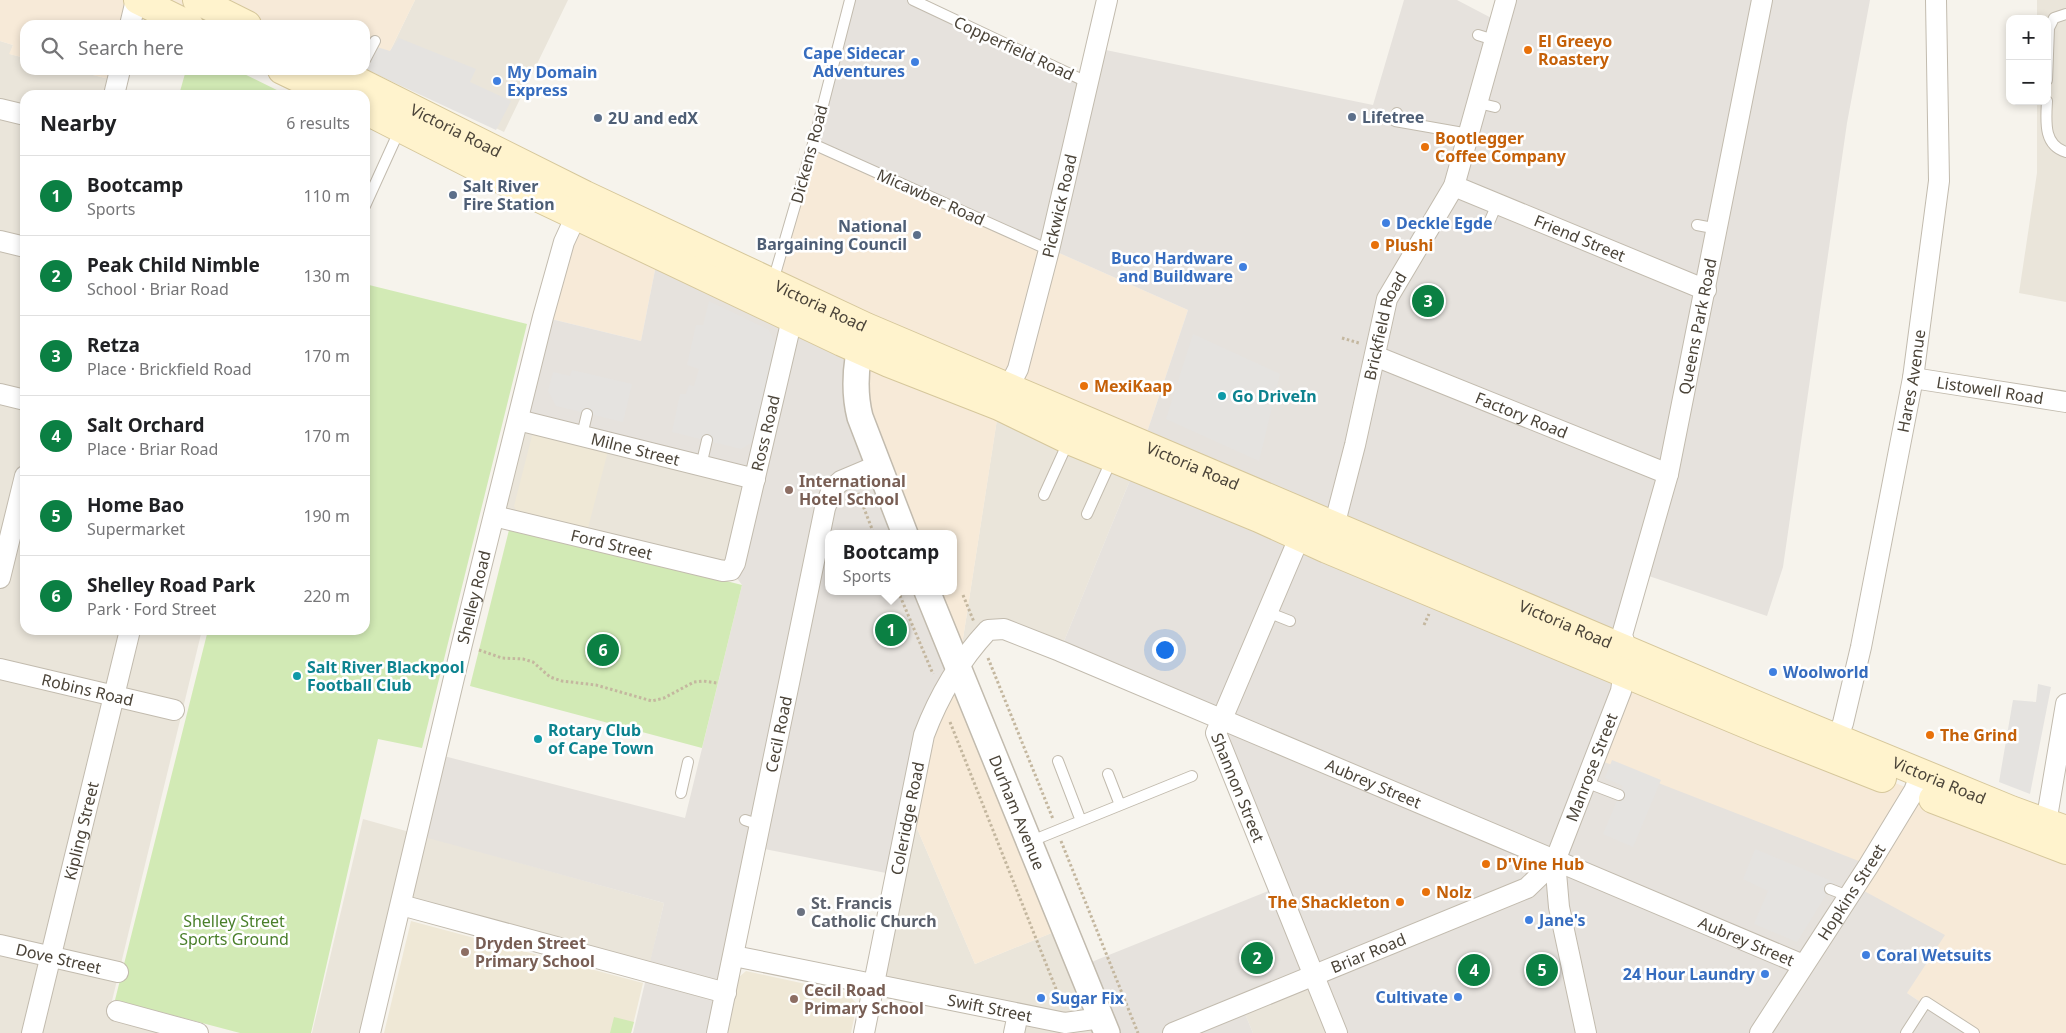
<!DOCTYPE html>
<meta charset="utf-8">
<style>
:root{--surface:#fff;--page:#f6f6f6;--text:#202124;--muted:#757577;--line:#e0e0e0;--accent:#0b8043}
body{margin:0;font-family:"Noto Sans",sans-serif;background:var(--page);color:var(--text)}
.controls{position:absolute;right:15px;top:15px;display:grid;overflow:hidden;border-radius:10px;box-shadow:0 2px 8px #0003}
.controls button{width:45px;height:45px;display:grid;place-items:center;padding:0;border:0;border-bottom:1px solid var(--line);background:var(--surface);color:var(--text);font:25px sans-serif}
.you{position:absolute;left:1164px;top:649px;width:18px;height:18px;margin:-12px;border:4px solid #fff;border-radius:50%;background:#1a73e8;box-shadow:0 0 0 8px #1a73e833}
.badge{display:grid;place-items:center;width:32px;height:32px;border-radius:50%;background:var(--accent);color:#fff;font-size:16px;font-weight:700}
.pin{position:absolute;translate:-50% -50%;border:2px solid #fff;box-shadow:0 1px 5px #0006}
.popup{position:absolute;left:825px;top:530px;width:132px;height:65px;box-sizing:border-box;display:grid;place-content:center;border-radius:10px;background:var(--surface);filter:drop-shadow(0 1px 4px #0005);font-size:16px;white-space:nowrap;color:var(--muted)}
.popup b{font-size:19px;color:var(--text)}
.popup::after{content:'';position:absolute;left:50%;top:100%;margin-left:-10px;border:10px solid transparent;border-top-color:var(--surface)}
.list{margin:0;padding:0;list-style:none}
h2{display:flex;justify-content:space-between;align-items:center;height:65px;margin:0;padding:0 20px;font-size:21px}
h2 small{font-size:16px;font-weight:400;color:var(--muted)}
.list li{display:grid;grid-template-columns:32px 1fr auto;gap:15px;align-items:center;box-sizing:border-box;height:80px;padding:0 20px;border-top:1px solid var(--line)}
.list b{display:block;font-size:19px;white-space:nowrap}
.list p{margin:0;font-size:16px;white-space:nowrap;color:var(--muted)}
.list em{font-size:16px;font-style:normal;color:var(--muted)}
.icon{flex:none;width:28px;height:28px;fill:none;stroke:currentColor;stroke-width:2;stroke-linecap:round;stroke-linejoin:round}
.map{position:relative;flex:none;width:2066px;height:1033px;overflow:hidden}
.search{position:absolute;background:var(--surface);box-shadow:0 2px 8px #0003;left:20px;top:20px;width:350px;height:55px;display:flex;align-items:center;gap:12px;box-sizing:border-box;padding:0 18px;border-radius:15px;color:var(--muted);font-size:19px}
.panel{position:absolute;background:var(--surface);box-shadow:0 2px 8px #0003;left:20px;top:90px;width:350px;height:545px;border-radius:15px}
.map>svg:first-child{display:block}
.residential{fill:#eae5da}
.commercial{fill:#f7ead8}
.industrial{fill:#e6e2dd}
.education{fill:#efe8d6}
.green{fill:#d2eab5}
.parking{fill:#e5e3e0}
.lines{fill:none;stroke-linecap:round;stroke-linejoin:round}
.service-casing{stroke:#c2bbae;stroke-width:12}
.minor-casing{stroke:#c2bbae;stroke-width:22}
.tertiary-casing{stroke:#c2bbae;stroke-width:28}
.secondary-casing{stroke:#d6c79b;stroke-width:30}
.path{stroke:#c4b79f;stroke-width:3;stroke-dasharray:2.5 2.5;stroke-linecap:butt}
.service{stroke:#fff;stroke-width:10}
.minor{stroke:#fff;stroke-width:20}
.tertiary{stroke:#fff;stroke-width:25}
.secondary{stroke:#fff3cd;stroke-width:28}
.food-dot{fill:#e8710a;stroke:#fff;stroke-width:2}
.shop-dot{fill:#3f7fe0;stroke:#fff;stroke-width:2}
.service-dot{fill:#5c6f8a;stroke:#fff;stroke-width:2}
.culture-dot{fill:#0f9aa8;stroke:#fff;stroke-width:2}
.education-dot{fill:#8d6e63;stroke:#fff;stroke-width:2}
.worship-dot{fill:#6b7280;stroke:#fff;stroke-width:2}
.labels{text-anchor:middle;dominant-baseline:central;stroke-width:5;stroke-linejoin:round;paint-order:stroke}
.food-label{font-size:16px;font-weight:bold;fill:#c56008;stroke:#fff;text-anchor:start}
.street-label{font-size:16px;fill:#4b4439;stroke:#fff}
.shop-label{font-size:16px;font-weight:bold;fill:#366cbe;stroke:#fff;text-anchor:start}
.service-label{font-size:16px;font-weight:bold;fill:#4e5e75;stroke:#fff;text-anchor:start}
.culture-label{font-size:16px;font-weight:bold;fill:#0d838f;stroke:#fff;text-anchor:start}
.education-label{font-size:16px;font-weight:bold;fill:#785e54;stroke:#fff;text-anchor:start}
.worship-label{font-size:16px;font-weight:bold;fill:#5b616d;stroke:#fff;text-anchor:start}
.park-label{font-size:16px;fill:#4a7f2a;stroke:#fff}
</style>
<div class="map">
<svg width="2066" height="1033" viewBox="0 0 2066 1033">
<rect width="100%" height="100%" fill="#f6f3ec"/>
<path class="residential" d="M415 0H568L504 132 380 72Z
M2037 0H2066V302L2019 293 2037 173V101H2047V19H2037Z
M0 41 13 45 10 54 25 58V70H72L118 81 114 95H25V630H202L110 1009 198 1033H0Z
M999 406 1135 468 1060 651 988 630 958 671Z
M518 420 755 479 733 567 494 516Z
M910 812 975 964 1064 928 1107 1033H1014L1017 1015 873 984Z
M363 819 664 903 648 972 401 905 370 1033H312Z
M1314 976 1337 1033H1253L1241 1004Z"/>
<path class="commercial" d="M0 0H136L130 25H25V58L9 54 13 45 0 41Z
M138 0H415L372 88 365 95H334L282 70H365V25H189Z
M72 70H120L118 81Z
M813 144 1188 310 1135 468 999 407 958 671 1064 928 975 964 910 812 927 591H954V534H905L658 255 641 341 543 317 576 216 772 283Z
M1625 672 2005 828 2066 850V1033H1966L1907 993 1594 758Z"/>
<path class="industrial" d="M850 0H913L1088 83 1096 48 1373 105 1404 0H1457L1499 22 1506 0H1870L1847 123 1783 567 1767 616 1640 573 1627 650 1594 758 1869 865 1855 886 1945 935 1907 993 1966 1033H1337L1314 976 1241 1004 1253 1033H1107L1079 967 1278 887 1217 729 1060 651 1135 468 1188 310 813 144Z
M658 255 842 342 905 534H828V591H927L958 671 935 706 896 875 755 847 717 1033H633L664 903 417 835 436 754 685 818 742 585 731 570 755 479 518 420 543 317 641 341Z"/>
<path class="education" d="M533 432 608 451 588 528 516 510 514 506Z
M411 921 643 983 631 1033H384Z
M746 971 847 993 857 1004 851 1033H728L739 977Z"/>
<path class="green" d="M186 70H236L287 95H179Z
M365 284 527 324 422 748 378 739 311 1033H240L115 1000 208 630H365Z
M510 526 742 585 702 748 470 686Z
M614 1017 634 1022 631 1033H610Z"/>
<path class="parking" d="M399 38 476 69 470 82 511 101 496 130 365 69 377 47 390 51Z
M709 301 769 330 776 346 753 442 741 449 672 432 680 394H686L689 385 694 386 699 369 687 365 696 325H703Z
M1193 334 1280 374 1259 461 1166 419Z
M572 370 632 384 623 422 556 406 548 391 553 372 570 376Z
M2038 684 2051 687 2030 794 1999 782 2013 700 2036 702Z
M1612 760 1661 780 1633 847 1603 834 1623 786 1605 778Z
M1755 849 1834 882 1797 942 1754 924 1768 891 1743 879Z"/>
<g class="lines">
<defs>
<path id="service" d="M913 0 1089 83
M1478 35 1494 40
M365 60 375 41
M2047 80 2049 28 2054 18 2066 14
M2047 101C2046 121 2043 145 2066 152
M1478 103 1495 107
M1397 113 1395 121 1469 134
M813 144 1049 250
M365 206 400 129
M1488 225 1497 204
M1697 225 1718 229
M773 281 813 144 850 0
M582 435 587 414
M701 466 707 440
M1044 495 1069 440
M1087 514 1112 459
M1267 612 1290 621
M1058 761 1081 821
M1108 774 1120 805
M1585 782 1619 795
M681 793 688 762
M745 820 760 825
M1029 842 1192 776
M1830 889 1848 896
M1906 1033 1926 1002 1974 1033"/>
<g id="minor">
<path d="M130 25 136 0"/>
<path d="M114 95 120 70"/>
<path d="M0 109 25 115"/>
<path id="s1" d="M1454 186 1706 290"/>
<path d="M0 241 25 247"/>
<path id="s2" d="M1375 356 1668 474"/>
<path id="s3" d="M1913 378 2066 402"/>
<path d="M0 394 25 400"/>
<path id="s4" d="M1003 398 1018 369 1049 250 1107 0"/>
<path id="s5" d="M518 420 755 479"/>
<path id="s6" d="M494 516 723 571 731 570 735 563 795 306"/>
<path id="s7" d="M1305 524 1216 733 1337 1033"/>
<path id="s8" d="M1331 538 1355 445 1387 299 1454 186 1506 0"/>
<path d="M0 578 25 476"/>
<path id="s9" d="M0 669 174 710"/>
<path id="s10" d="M1832 750 1843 723 1861 647 1913 378 1939 181 1936 0"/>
<path d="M2044 835 2066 704"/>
<path d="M1555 861 1559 907 1586 1033"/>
<path d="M401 905 726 993"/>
<path id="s11" d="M0 945 118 972"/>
<path id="s12" d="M734 956 1065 1023 1101 1018"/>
<path d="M117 1011 198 1033"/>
<path id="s13" d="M32 1033 130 630"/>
<path id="s14" d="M370 1033 462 644 543 317 564 242 581 205"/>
<path id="s15" d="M717 1033 825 508 832 489 841 481 879 465"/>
<path id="s16" d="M864 1033 924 735C938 698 960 660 988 630L1004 629 1060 651 1803 965"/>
<path d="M1014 1033 1018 1014"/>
<path id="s17" d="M1173 1033 1527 888 1555 861 1621 691 1627 650 1622 635 1668 474 1762 0"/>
<path id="s18" d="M1760 1033 1869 865 1914 791 1921 773"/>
</g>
<g id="tertiary">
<path d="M864 331C856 359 853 389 860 417L905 534"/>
<path id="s19" d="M927 591 1107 1033"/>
</g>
<g id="secondary">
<path d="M138 0 189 25"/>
<path d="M197 0 247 25"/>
<path d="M282 70 334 95"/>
<path id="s20" d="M335 70 585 195 866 327 1768 710 2011 810 2066 830"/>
<path d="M365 110 516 187 842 342 889 363 999 406 1069 440 1259 518 1327 549 1763 731 1882 778"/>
<path d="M1933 799 2066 850"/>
</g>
</defs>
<use href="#service" class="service-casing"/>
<use href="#minor" class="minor-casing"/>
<use href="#tertiary" class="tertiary-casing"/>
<use href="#secondary" class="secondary-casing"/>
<path class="path" d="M1342 338 1359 343
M858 493 874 534
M898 591 933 674
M963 595 974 622
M1424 625 1429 614
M479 650 502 658 523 659 533 662 550 677 562 681 596 685 652 701 664 698 694 682 703 681 717 683
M988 658 1053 819
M950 722 1062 1004
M1061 841 1138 1033"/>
<use href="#service" class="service"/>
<use href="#minor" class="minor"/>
<use href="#tertiary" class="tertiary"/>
<use href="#secondary" class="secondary"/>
</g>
<g class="food-dot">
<circle cx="1528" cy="50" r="5"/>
<circle cx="1425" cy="147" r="5"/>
<circle cx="1375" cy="245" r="5"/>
<circle cx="1084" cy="386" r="5"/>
<circle cx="1930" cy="735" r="5"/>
<circle cx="1486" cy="864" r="5"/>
<circle cx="1426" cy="892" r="5"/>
<circle cx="1400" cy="902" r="5"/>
</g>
<g class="shop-dot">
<circle cx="915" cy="62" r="5"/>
<circle cx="497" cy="81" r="5"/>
<circle cx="1386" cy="223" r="5"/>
<circle cx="1243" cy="267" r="5"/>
<circle cx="1773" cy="672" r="5"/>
<circle cx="1529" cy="920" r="5"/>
<circle cx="1866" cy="955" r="5"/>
<circle cx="1765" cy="974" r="5"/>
<circle cx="1458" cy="997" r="5"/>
<circle cx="1041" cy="998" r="5"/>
</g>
<g class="service-dot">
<circle cx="1352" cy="117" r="5"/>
<circle cx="598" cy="118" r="5"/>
<circle cx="453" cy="195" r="5"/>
<circle cx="917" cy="235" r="5"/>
</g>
<g class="culture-dot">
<circle cx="1222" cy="396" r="5"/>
<circle cx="297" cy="676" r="5"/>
<circle cx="538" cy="739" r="5"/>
</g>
<g class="education-dot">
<circle cx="789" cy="490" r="5"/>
<circle cx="465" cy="952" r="5"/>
<circle cx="794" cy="999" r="5"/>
</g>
<circle class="worship-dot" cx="801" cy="912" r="5"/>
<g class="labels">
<g class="food-label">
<text x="1538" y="41">El Greeyo<tspan x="1538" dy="18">Roastery</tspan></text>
<text x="1435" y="138">Bootlegger<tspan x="1435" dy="18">Coffee Company</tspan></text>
<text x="1385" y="245">Plushi</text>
<text x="1094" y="386">MexiKaap</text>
<text x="1940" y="735">The Grind</text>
<text x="1496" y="864">D'Vine Hub</text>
<text x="1436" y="892">Nolz</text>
<text x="1390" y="902" text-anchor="end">The Shackleton</text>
</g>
<g class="street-label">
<text transform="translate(1014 48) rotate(25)">Copperfield Road</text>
<text stroke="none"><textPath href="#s20" startOffset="135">Victoria Road</textPath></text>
<text transform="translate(809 154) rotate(-75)">Dickens Road</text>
<text transform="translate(931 197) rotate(24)">Micawber Road</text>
<text stroke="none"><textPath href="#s4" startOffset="201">Pickwick Road</textPath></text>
<text stroke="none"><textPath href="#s1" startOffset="136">Friend Street</textPath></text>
<text stroke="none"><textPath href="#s20" startOffset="540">Victoria Road</textPath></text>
<text stroke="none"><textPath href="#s8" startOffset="219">Brickfield Road</textPath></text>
<text stroke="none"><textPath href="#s17" startOffset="979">Queens Park Road</textPath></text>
<text stroke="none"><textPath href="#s10" startOffset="378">Hares Avenue</textPath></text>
<text stroke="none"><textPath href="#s3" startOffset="78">Listowell Road</textPath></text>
<text stroke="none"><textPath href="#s2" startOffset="158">Factory Road</textPath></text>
<text stroke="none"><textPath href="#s6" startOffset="385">Ross Road</textPath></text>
<text stroke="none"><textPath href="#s5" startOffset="121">Milne Street</textPath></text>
<text stroke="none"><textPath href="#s20" startOffset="945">Victoria Road</textPath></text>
<text stroke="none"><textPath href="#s6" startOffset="121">Ford Street</textPath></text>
<text stroke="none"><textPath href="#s14" startOffset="448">Shelley Road</textPath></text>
<text stroke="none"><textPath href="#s20" startOffset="1350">Victoria Road</textPath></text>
<text stroke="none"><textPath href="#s9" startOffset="90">Robins Road</textPath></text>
<text stroke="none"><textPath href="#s15" startOffset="305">Cecil Road</textPath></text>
<text stroke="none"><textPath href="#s17" startOffset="522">Manrose Street</textPath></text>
<text stroke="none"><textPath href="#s20" startOffset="1755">Victoria Road</textPath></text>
<text stroke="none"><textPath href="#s16" startOffset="844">Aubrey Street</textPath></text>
<text stroke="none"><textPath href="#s7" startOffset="286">Shannon Street</textPath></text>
<text stroke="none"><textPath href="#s19" startOffset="239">Durham Avenue</textPath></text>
<text stroke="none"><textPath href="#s16" startOffset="219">Coleridge Road</textPath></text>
<text stroke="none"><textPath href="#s13" startOffset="208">Kipling Street</textPath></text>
<text stroke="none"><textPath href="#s18" startOffset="168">Hopkins Street</textPath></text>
<text stroke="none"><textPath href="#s16" startOffset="1249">Aubrey Street</textPath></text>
<text stroke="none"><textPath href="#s17" startOffset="211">Briar Road</textPath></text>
<text stroke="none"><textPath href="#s11" startOffset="60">Dove Street</textPath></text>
<text stroke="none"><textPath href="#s12" startOffset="261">Swift Street</textPath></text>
</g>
<g class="shop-label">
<text x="905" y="53" text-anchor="end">Cape Sidecar<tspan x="905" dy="18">Adventures</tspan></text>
<text x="507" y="72">My Domain<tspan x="507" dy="18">Express</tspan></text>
<text x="1396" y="223">Deckle Egde</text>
<text x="1233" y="258" text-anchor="end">Buco Hardware<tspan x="1233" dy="18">and Buildware</tspan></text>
<text x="1783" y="672">Woolworld</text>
<text x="1539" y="920">Jane's</text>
<text x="1876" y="955">Coral Wetsuits</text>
<text x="1755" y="974" text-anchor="end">24 Hour Laundry</text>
<text x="1448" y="997" text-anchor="end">Cultivate</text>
<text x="1051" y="998">Sugar Fix</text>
</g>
<g class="service-label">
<text x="1362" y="117">Lifetree</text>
<text x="608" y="118">2U and edX</text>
<text x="463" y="186">Salt River<tspan x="463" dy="18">Fire Station</tspan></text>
<text x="907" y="226" text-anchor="end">National<tspan x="907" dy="18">Bargaining Council</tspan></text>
</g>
<g class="culture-label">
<text x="1232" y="396">Go DriveIn</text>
<text x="307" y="667">Salt River Blackpool<tspan x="307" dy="18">Football Club</tspan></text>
<text x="548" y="730">Rotary Club<tspan x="548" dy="18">of Cape Town</tspan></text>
</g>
<g class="education-label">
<text x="799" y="481">International<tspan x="799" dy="18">Hotel School</tspan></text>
<text x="475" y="943">Dryden Street<tspan x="475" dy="18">Primary School</tspan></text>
<text x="804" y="990">Cecil Road<tspan x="804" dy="18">Primary School</tspan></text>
</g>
<g class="worship-label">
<text x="811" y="903">St. Francis<tspan x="811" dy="18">Catholic Church</tspan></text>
</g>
<g class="park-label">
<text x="234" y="921">Shelley Street<tspan x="234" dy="18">Sports Ground</tspan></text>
</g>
</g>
</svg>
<div class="controls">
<button>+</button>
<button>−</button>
</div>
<div class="you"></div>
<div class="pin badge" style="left:891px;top:630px">1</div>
<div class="popup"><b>Bootcamp</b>Sports</div>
<div class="pin badge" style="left:1257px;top:958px">2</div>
<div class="pin badge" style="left:1428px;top:301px">3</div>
<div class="pin badge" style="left:1474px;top:970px">4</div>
<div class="pin badge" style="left:1542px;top:970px">5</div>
<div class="pin badge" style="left:603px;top:650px">6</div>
<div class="search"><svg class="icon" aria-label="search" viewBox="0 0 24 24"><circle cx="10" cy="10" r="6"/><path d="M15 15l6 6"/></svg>Search here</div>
<section class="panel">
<h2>Nearby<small>6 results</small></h2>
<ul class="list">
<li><span class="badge">1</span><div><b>Bootcamp</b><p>Sports</p></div><em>110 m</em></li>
<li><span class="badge">2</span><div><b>Peak Child Nimble</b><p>School · Briar Road</p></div><em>130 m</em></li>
<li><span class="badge">3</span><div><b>Retza</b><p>Place · Brickfield Road</p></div><em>170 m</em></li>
<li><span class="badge">4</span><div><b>Salt Orchard</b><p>Place · Briar Road</p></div><em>170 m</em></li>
<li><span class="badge">5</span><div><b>Home Bao</b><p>Supermarket</p></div><em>190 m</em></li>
<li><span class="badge">6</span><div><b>Shelley Road Park</b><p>Park · Ford Street</p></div><em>220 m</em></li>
</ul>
</section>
</div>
